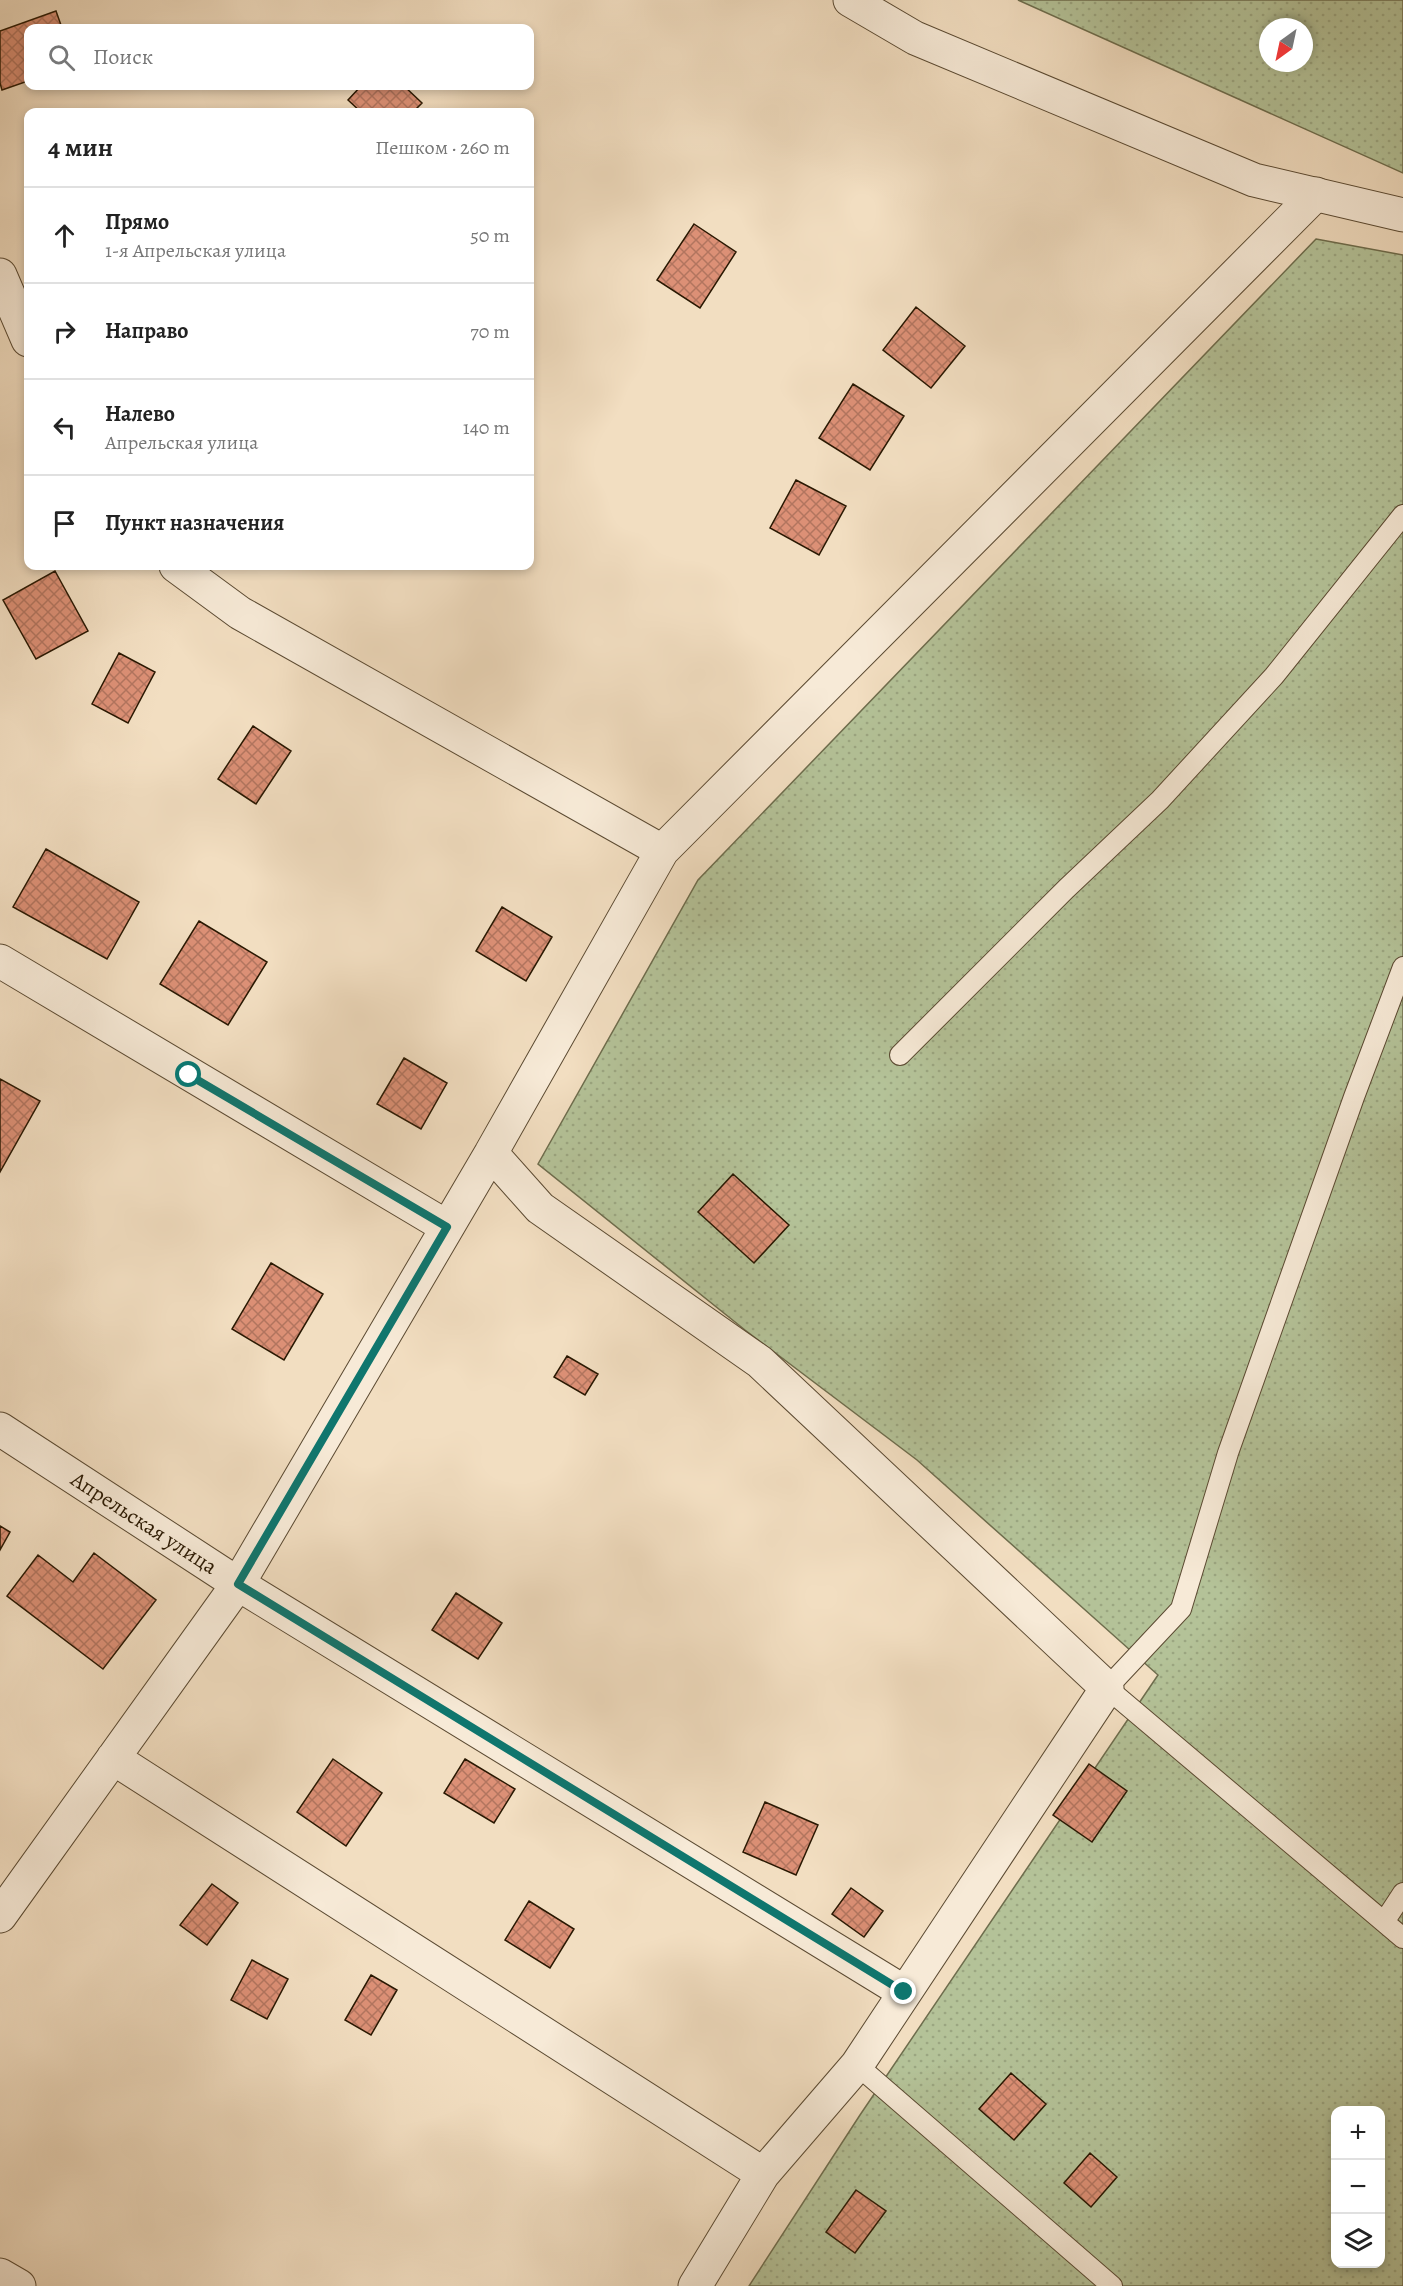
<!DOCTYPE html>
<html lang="ru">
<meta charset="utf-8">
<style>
:root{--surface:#fff;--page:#f2f2f2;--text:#222;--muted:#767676;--line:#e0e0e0}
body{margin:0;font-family:Alegreya,serif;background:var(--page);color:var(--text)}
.controls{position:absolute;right:18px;bottom:18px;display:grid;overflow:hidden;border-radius:12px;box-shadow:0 3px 9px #0003}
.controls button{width:54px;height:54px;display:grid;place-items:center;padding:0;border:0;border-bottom:2px solid var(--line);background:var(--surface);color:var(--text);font:30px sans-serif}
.compass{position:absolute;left:1259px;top:18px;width:54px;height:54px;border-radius:50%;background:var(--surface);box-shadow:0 3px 9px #0003;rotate:213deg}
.stop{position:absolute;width:18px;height:18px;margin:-14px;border:4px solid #0f766e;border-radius:50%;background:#fff}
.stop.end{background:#0f766e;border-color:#fff;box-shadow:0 2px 6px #0008}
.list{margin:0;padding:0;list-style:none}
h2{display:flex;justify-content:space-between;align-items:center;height:78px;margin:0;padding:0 24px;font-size:26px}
h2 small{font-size:20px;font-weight:400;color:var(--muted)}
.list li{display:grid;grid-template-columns:39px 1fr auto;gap:18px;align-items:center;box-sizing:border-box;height:96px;padding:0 24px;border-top:2px solid var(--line)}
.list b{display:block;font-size:22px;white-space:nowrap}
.list p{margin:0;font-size:20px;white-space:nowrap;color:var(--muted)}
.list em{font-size:20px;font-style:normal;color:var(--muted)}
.icon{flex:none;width:33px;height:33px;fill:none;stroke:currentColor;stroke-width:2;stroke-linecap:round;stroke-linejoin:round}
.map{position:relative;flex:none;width:1403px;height:2286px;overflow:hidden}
.search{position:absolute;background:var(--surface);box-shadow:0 3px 9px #0003;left:24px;top:24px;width:510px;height:66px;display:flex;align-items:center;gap:15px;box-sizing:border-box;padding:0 21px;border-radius:12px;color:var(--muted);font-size:22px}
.panel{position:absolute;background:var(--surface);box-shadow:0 3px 9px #0003;left:24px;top:108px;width:510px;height:462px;border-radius:12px}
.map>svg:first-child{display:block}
.park{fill:url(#park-dots);stroke:#6e6d4d;stroke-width:1.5;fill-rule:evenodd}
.building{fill:url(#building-cross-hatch);stroke:#291802;stroke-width:1.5}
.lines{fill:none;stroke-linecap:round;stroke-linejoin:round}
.service-casing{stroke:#5b4a32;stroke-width:22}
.minor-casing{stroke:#5b4a32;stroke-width:35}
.tertiary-casing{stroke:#5b4a32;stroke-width:35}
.service{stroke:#f7ead7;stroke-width:20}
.minor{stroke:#f7ead7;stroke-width:33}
.tertiary{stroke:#f7ead7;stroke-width:33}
.route{stroke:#0f766e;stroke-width:8}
.labels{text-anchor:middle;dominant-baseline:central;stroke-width:5;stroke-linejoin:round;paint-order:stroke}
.street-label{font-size:22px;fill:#291802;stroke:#f7ead7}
</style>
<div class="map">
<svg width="1403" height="2286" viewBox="0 0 1403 2286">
<defs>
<pattern id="park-dots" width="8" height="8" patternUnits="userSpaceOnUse" patternTransform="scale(1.5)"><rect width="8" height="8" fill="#b4c298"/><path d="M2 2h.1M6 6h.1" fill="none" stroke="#9ba681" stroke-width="1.8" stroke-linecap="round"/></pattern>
<pattern id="building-cross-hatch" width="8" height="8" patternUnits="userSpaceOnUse" patternTransform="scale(1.5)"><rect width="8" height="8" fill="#dc9076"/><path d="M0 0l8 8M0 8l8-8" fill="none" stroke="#b2755f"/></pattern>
</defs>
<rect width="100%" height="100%" fill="#f2dec1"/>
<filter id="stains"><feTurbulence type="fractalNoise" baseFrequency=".00333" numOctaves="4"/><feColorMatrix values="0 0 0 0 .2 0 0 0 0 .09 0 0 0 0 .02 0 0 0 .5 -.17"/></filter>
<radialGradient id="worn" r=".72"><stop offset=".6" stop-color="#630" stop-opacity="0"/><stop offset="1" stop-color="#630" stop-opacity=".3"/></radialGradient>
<path class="park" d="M1018 0H1403V173ZM1268 27H1304V63H1268Z
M1316 239 1403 255V2286H749L860 2115 1158 1675 917 1460 745 1330 538 1164 698 880ZM1336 2110H1380V2264H1336Z"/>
<path class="building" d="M56 11 62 28H28V81L2 90 0 83V31Z
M361 86H404L422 103 413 112H361L348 100Z
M694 224 736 252 700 308 657 280Z
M916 307 965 346 931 388 883 350Z
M853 384 904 416 870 470 819 438Z
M796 480 846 506 819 555 770 528Z
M55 571 88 631 36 659 3 600Z
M119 653 155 672 128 723 92 704Z
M253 726 291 751 256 804 218 779Z
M46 849 139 902 107 959 13 907Z
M502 907 552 937 526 981 476 951Z
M199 921 267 962 228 1025 160 984Z
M404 1058 447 1083 421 1129 377 1104Z
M0 1079 40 1101 0 1172Z
M733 1174 789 1225 754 1263 698 1212Z
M271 1263 323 1294 284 1360 232 1329Z
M567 1356 598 1374 585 1395 554 1377Z
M0 1526 10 1532 0 1550Z
M94 1553 156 1600 103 1669 7 1596 38 1555 73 1582Z
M456 1593 502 1623 478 1659 432 1630Z
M333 1759 382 1793 346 1846 297 1812Z
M465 1759 515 1789 494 1823 444 1793Z
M1089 1764 1127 1791 1092 1842 1053 1815Z
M765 1802 818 1825 796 1875 743 1852Z
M212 1884 238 1903 207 1945 180 1925Z
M851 1888 883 1911 864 1937 832 1914Z
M529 1901 574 1929 550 1968 505 1940Z
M252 1960 288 1979 267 2019 231 2000Z
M371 1975 397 1990 371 2035 345 2020Z
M1011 2073 1046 2104 1014 2140 979 2109Z
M1090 2153 1117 2177 1091 2207 1064 2183Z
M856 2190 886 2211 855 2253 826 2232Z"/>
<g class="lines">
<defs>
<path id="service" d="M1403 967 1354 1097 1228 1453 1181 1609 1107 1688 1403 1938
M900 1055 1066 889 1160 800 1274 676 1403 515
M1384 1922 1403 1893
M857 2065 1112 2286"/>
<path id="minor" d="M0 275 28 340
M176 566 240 613 662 851
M0 961 447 1227
M0 1429 238 1584 904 1992
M113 1758 763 2174
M0 1916 238 1584 491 1153
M0 2275 19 2286
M695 2286 763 2174 857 2065 1107 1688 760 1362 540 1208 491 1153 662 851 1316 194"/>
<path id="tertiary" d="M850 0 915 38 1254 180 1403 215"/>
</defs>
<use href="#service" class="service-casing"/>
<use href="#minor" class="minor-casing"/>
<use href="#tertiary" class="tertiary-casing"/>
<use href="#service" class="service"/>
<use href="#minor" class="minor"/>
<use href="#tertiary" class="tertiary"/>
</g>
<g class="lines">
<path class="route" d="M189 1075 447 1227 238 1584 904 1992"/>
</g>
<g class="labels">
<g class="street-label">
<text transform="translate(144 1523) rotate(33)">Апрельская улица</text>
</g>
</g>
<rect width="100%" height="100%" filter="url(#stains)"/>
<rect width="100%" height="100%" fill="url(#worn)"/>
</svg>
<div class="controls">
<button>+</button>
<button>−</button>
<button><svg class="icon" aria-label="layers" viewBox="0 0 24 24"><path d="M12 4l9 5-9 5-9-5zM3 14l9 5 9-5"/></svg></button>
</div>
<svg class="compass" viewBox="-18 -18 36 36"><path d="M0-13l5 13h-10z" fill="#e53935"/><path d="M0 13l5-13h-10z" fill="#767676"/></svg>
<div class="stop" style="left:189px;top:1075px"></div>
<div class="stop end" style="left:904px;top:1992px"></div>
<div class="search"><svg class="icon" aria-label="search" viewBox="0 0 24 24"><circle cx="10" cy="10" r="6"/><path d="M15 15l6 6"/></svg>Поиск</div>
<section class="panel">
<h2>4 мин<small>Пешком · 260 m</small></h2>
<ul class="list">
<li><svg class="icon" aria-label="ahead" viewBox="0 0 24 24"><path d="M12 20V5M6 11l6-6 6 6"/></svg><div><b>Прямо</b><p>1-я Апрельская улица</p></div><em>50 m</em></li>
<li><svg class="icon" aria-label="right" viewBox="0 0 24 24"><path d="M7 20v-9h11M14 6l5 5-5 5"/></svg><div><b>Направо</b></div><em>70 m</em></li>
<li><svg class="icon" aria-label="left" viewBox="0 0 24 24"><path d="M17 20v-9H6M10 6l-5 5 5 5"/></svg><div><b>Налево</b><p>Апрельская улица</p></div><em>140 m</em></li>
<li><svg class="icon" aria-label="arrive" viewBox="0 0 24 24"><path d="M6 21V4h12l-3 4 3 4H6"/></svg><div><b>Пункт назначения</b></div></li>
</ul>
</section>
</div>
